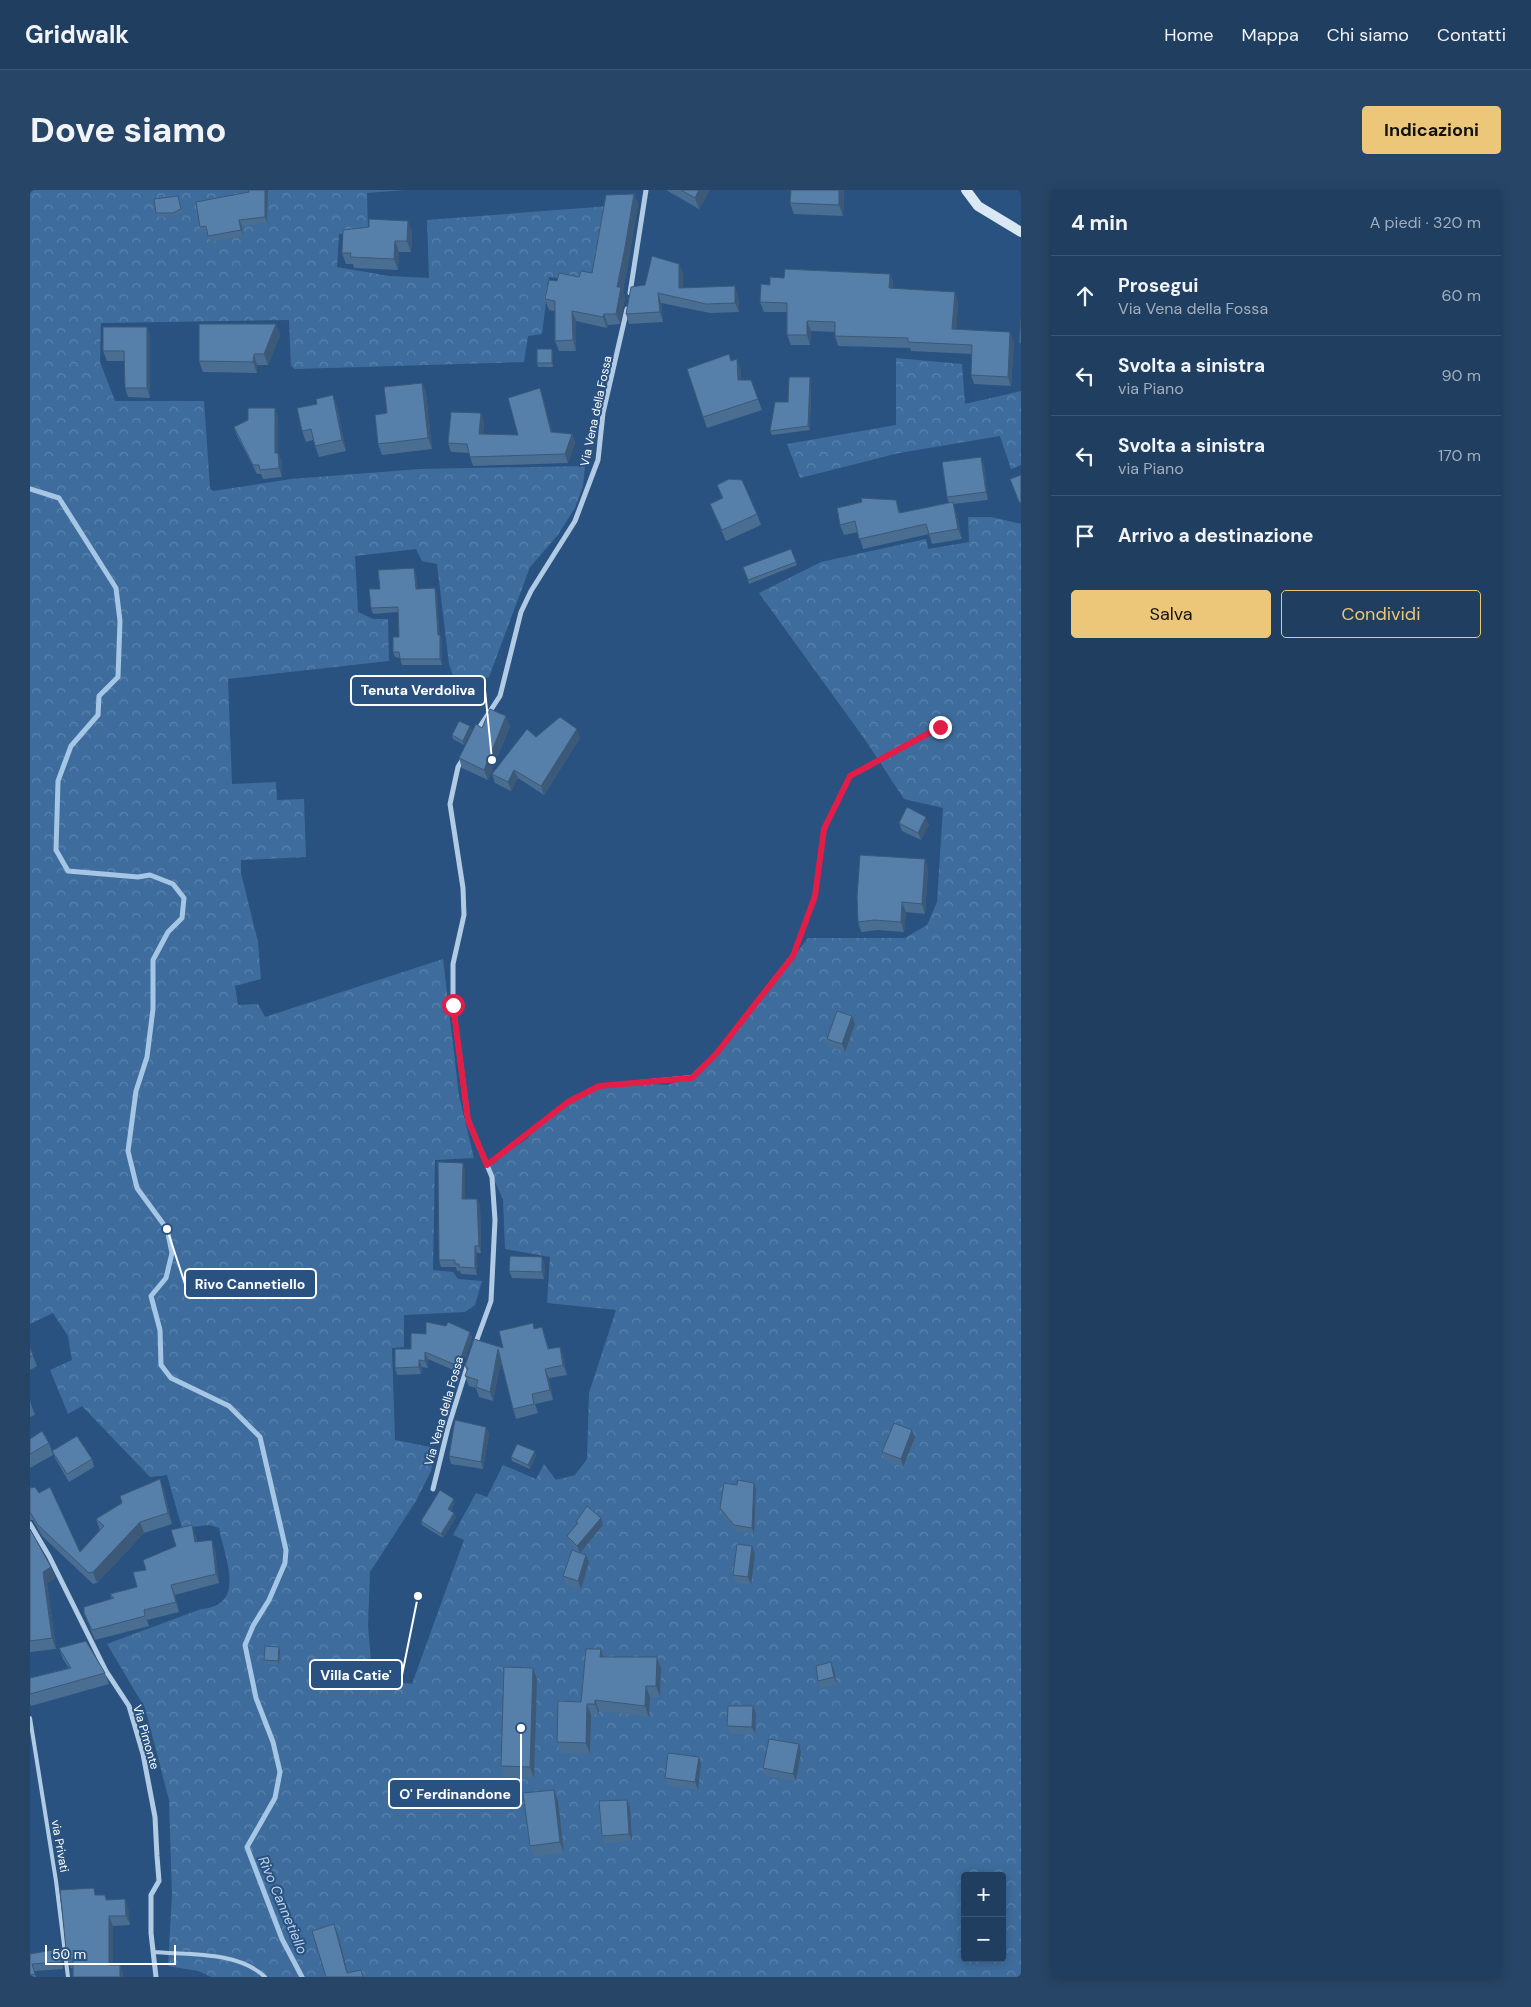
<!DOCTYPE html>
<html lang="it">
<meta charset="utf-8">
<style>
:root{--surface:#1f3e60;--page:#274566;--text:#f1f3f6;--muted:#a1aebd;--line:#3c5775;--accent:#ecc679}
body{margin:0;font-family:"DM Sans",sans-serif;background:var(--page);color:var(--text)}
.controls{position:absolute;right:15px;bottom:15px;display:grid;overflow:hidden;border-radius:5px;box-shadow:0 2px 12px #0003}
.controls button{width:45px;height:45px;display:grid;place-items:center;padding:0;border:0;border-bottom:1px solid var(--line);background:var(--surface);color:var(--text);font:25px sans-serif}
.scale{position:absolute;left:15px;bottom:12px;width:131px;box-sizing:border-box;padding-left:5px;border:2px solid #fff;border-top:0;font-size:14px;line-height:18px;white-space:nowrap;color:#fff;-webkit-text-stroke:4px #295280;paint-order:stroke}
.stop{position:absolute;width:15px;height:15px;margin:-11px;border:4px solid #e11d48;border-radius:50%;background:#fff}
.stop.end{background:#e11d48;border-color:#fff;box-shadow:0 1px 5px #0008}
.list{margin:0;padding:0;list-style:none}
h2{display:flex;justify-content:space-between;align-items:center;height:65px;margin:0;padding:0 20px;font-size:21px}
h2 small{font-size:16px;font-weight:400;color:var(--muted)}
.list li{display:grid;grid-template-columns:32px 1fr auto;gap:15px;align-items:center;box-sizing:border-box;height:80px;padding:0 20px;border-top:1px solid var(--line)}
.list b{display:block;font-size:19px;white-space:nowrap}
.list p{margin:0;font-size:16px;white-space:nowrap;color:var(--muted)}
.list em{font-size:16px;font-style:normal;color:var(--muted)}
.actions{display:flex;gap:10px;padding:15px 20px}
.actions a{flex:1;padding:11px 0;border:1px solid var(--accent);border-radius:5px;text-align:center;font-size:18px;color:var(--accent)}
.actions .main{background:var(--accent);color:#111}
.icon{flex:none;width:28px;height:28px;fill:none;stroke:currentColor;stroke-width:2;stroke-linecap:round;stroke-linejoin:round}
.map{position:relative;flex:none;width:991px;height:1787px;overflow:hidden;border-radius:5px}
header{display:flex;align-items:center;gap:30px;box-sizing:border-box;height:70px;padding:0 25px;background:var(--surface);border-bottom:1px solid var(--line)}
header strong{font-size:24px}
nav{display:flex;gap:28px;margin-inline-start:auto;font-size:18px}
.intro{display:flex;align-items:center;justify-content:space-between;box-sizing:border-box;height:120px;padding:0 30px}
h1{margin:0;font-size:35px}
.button{padding:12px 22px;border-radius:5px;background:var(--accent);color:#111;font-size:18px;font-weight:700}
main{display:flex;gap:30px;padding:0 30px}
aside{flex:1;background:var(--surface);border-radius:5px;box-shadow:0 2px 12px #0003}
.map>svg:first-child{display:block}
.forest{fill:url(#forest-crowns);fill-rule:evenodd}
.lines{fill:none;stroke-linecap:round;stroke-linejoin:round}
.stream{stroke:#a6c6e5;stroke-width:5}
.lane{stroke:#b1cbe5;stroke-width:4}
.street{stroke:#b1cbe5;stroke-width:5}
.secondary{stroke:#dae7f5;stroke-width:10}
.wall{fill:#4a6d92}
.shaded-wall{fill:#3c5977}
.building{fill:#567faa;stroke:#3c5977}
.route{stroke:#e11d48;stroke-width:6}
.labels{text-anchor:middle;dominant-baseline:central;stroke-width:4;stroke-linejoin:round;paint-order:stroke}
.street-label{font-size:12px;fill:#fff;stroke:#295280}
.water-label{font-size:14px;font-style:italic;fill:#bdd4ed;stroke:#295280}
.leader{fill:none;stroke:#fff;stroke-width:2}
.callout-dot{fill:#fff;stroke:#295280;stroke-width:2}
.callout{fill:#295280;stroke:#fff;stroke-width:2}
.callout-label{font-size:14px;text-anchor:middle;font-weight:bold;fill:#fff}
</style>
<header>
<strong>Gridwalk</strong>
<nav><a>Home</a><a>Mappa</a><a>Chi siamo</a><a>Contatti</a></nav>
</header>
<div class="intro"><h1>Dove siamo</h1><a class="button">Indicazioni</a></div>
<main>
<div class="map">
<svg width="991" height="1787" viewBox="0 0 991 1787">
<defs>
<pattern id="forest-crowns" width="20" height="18" patternUnits="userSpaceOnUse" patternTransform="scale(1.25)"><rect width="20" height="18" fill="#3e6d9d"/><path d="M2 6a3 3 0 1 1 6 0M12 15a3 3 0 1 1 6 0" fill="none" stroke="#5b83ac"/></pattern>
</defs>
<rect width="100%" height="100%" fill="#295280"/>
<path class="forest" d="M0 0H375L337 3 338 42 309 44 307 77 359 86 399 88 397 30 580 16 565 93 519 87 512 144 498 146 494 172 265 179 261 176 259 130 71 133 70 172 85 211H174L180 298 183 301 261 289 390 279 555 276 553 296 545 318 527 346 500 377 459 487 444 491 428 499 419 474 407 374 392 371 386 359 325 366 328 422 343 429H358L359 471 198 489 202 594 246 592 247 610 274 609 276 667 211 670V683L228 752 231 789 205 796 208 815 228 814 235 827 413 769 429 906 444 968 405 970 403 1080 423 1082 428 1089 452 1091 445 1115 435 1122 374 1125V1157L362 1158 365 1250 405 1258 401 1281 386 1311 340 1382 338 1435 342 1485 367 1492 382 1494 434 1350 423 1345 446 1303 457 1307 473 1275 506 1289 514 1274 526 1290 545 1285 557 1269 559 1203 586 1120 517 1113 520 1067 475 1059 473 1009 457 975 497 949 508 934 543 906 569 896 596 892 637 895 662 887 695 855 778 748H875L897 735 907 712 913 618 874 609 836 551 729 403 791 372 896 349 898 359 939 352 938 327H961L991 334V1787H181L168 1781 138 1776 142 1705 139 1610 115 1518 77 1454 171 1419C217 1415 195 1369 189 1338L180 1335 152 1338 137 1285 120 1287 52 1216 38 1224 20 1180 42 1170 38 1146 23 1123 0 1134ZM935 1686H972V1768H935Z
M866 168 932 174 935 214 991 201V275L981 279 970 246 869 263 770 288 757 254 866 235Z"/>
<g class="lines">
<path class="stream" d="M0 299 29 308 86 398 90 431 88 487 69 506 68 525 41 556 28 591 26 660 38 681 108 687 120 685 143 694 154 708 152 728 138 742 123 770V819L117 867 106 901 98 961 107 998 137 1039 142 1063 136 1088 121 1106 130 1140 131 1175 141 1188 199 1216 230 1247 256 1360 255 1373 239 1410 223 1436 215 1455 226 1508 243 1552 250 1582 245 1608 217 1657 252 1749 272 1787"/>
<path class="lane" d="M457 975 538 912 569 896 662 887 686 864 763 765 785 706 794 639 820 586 910 537
M0 1528 26 1691 38 1787
M123 1762C158 1765 208 1761 235 1787"/>
<path class="street" d="M600 103 616 0
M447 541 470 506 491 422 501 401 545 331 568 270 573 223 597 119
M434 567 428 577 420 614 433 698 434 725 423 774V815L438 930 462 987 465 1030 461 1111 445 1155
M403 1299 418 1238 438 1174
M0 1334 19 1366 76 1481 99 1516 113 1564 125 1627 127 1666 129 1691 121 1705V1743L126 1787"/>
<path class="secondary" d="M936 0 948 16 991 42"/>
</g>
<path class="wall" d="M238 0 237 33 212 36 213 46 180 52 177 42 172 43 170 37Z
M636 0H680L669 19Z
M761 0H814L813 26 764 24 760 13Z
M604 4 608 14 598 74 593 100 595 107 590 134 578 135 577 138 546 131V161H529L525 151V121L519 120 515 109 527 91 549 87 562 83Z
M148 6 153 23 144 26 127 27 126 23Z
M382 42 381 62H369L368 80 324 78 323 74H316L312 63Z
M649 74 653 83V98L708 106 709 122 680 123 631 113 633 132 599 134 596 124 615 95Z
M860 84 863 93V98L928 111 926 139 984 152 981 196 944 194 941 185 942 164 881 161 880 158 808 156 805 146V142L781 141 780 155H761L757 145V122H734L730 112 754 88Z
M246 134 250 145 238 175H227V183L173 182 169 171Z
M117 137 120 147V208L98 207 95 198 94 171H77L73 161Z
M523 163V177H508L507 173Z
M702 171 711 180V190H721L732 220 677 238 657 179Z
M780 187 781 191 780 240 742 245 740 241Z
M392 193 396 203 402 259 352 265 348 254 357 223Z
M513 208 522 242 542 244 545 253 538 273 443 276 439 263 421 262 418 253 451 223 454 232 453 244 488 245Z
M307 216 316 261 289 267 283 250 276 252 272 241Z
M245 218 248 227V263L252 272V287L233 289 231 284H227L207 246 204 237Z
M954 275 958 310 923 314 926 322 932 349 902 354 899 344 833 359 828 342 814 345 810 335 866 310 870 323 919 313 917 307Z
M687 295 727 324 731 335 696 351 680 314 692 308Z
M761 359 767 375 719 394 713 377Z
M386 383 387 399 405 398 407 404 409 445H410L412 451V475H372L370 468 365 467 363 462 369 447 368 422 343 424 341 418 350 399Z
M480 536 458 590 432 578 429 568 452 538Z
M442 540 434 555 423 549 422 545Z
M550 548 514 605 488 588 481 601 465 593 462 584Z
M869 633 899 634 891 650 872 641Z
M895 669 898 679 895 724 876 722 874 742 848 740 831 742 828 732Z
M822 826 825 834 815 862 800 857 797 849Z
M433 973 435 980V1009H447L450 1016 451 1063H447V1085L431 1084 430 1081H427L426 1077H411L409 1070Z
M515 1074 514 1089 482 1088 479 1081Z
M512 1137 519 1159 530 1157 533 1166 537 1185 519 1188 523 1210 505 1214 508 1223 486 1229 483 1219 471 1171 463 1211 449 1207 446 1198 439 1196 435 1186 437 1181 435 1176 473 1158 505 1139Z
M440 1142 442 1148 430 1183 398 1169V1178L392 1177 391 1184 367 1185 365 1178 381 1159 396 1144Z
M0 1158 7 1176 0 1180Z
M0 1211 5 1225 0 1227Z
M456 1237 459 1244 453 1279 421 1274 419 1266Z
M885 1247 873 1277 855 1270 852 1262Z
M0 1249 19 1253 23 1265 0 1278Z
M22 1261 62 1269 64 1277 39 1292 25 1268Z
M506 1265 500 1279 482 1271 481 1267Z
M130 1289 134 1300 142 1334 114 1343 67 1393 63 1394 12 1346 3 1330H0V1297L50 1362 70 1340 66 1329Z
M724 1293 726 1299 724 1344 706 1341 692 1324 690 1318 707 1295Z
M425 1312 421 1321 426 1327 413 1348 392 1335 391 1331Z
M571 1328 573 1335 550 1362 559 1372 551 1399 536 1394 533 1386 550 1362 539 1353 537 1346 547 1334 546 1332Z
M0 1339 21 1377 25 1388 17 1393 26 1459 0 1462Z
M165 1344 167 1352 185 1360 189 1393 145 1405 149 1422 117 1430 119 1436 65 1450 54 1423 82 1409 80 1404 107 1397 116 1380 146 1356Z
M722 1356 725 1364 721 1395 706 1393 703 1385Z
M249 1457 250 1461 249 1475 235 1474 234 1470Z
M29 1458 75 1483 79 1494 1 1516 0 1514V1488L39 1478 33 1469Z
M571 1459 573 1467H627L631 1478 630 1507H620L619 1527 569 1521V1525H561L560 1564 531 1563 527 1552 551 1512Z
M801 1472 804 1480 807 1495 791 1498 788 1491Z
M507 1489 504 1588 475 1587 471 1576Z
M726 1524 725 1544H700L697 1536Z
M771 1562 766 1591 736 1586 733 1578Z
M671 1574 668 1600 638 1595 635 1588Z
M524 1600 528 1611 534 1663 504 1667 500 1656Z
M600 1617 602 1651 574 1653 572 1646Z
M67 1705H75L77 1710 95 1709 98 1719 100 1735 83 1736V1775H90L93 1785 41 1778 37 1769Z
M29 1759 32 1766 33 1779 4 1781 6 1787H0V1764Z"/>
<path class="shaded-wall" d="M235 0H238L237 33 235 27Z
M669 0H680L669 19 665 8Z
M809 0H814L813 26 809 15Z
M604 4 608 14 598 74 593 100 595 107 590 134 586 124 587 97Z
M209 30 212 36 213 46 211 40Z
M378 31 382 42 381 62 377 51Z
M365 51 369 62 368 80 364 69Z
M649 74 653 83V107L649 98Z
M860 84 863 93V108L859 98Z
M705 96 708 106 709 122 705 113Z
M925 102 928 111 926 149 922 139Z
M628 103 631 113 633 132 630 122Z
M542 121 546 131V161L543 150Z
M574 124 578 135 577 138 573 127Z
M777 131 781 141 780 155 777 145Z
M246 134 250 145 238 175 234 164Z
M117 137 120 147V208L117 198Z
M980 142 984 152 981 196 978 187Z
M522 159 523 163V177L522 173Z
M224 164 227 175V183L223 172Z
M707 169 711 180 712 201 708 190Z
M780 187 781 191 780 240 778 236Z
M392 193 396 203 402 259 398 248Z
M510 198 513 208 525 251 521 242Z
M303 205 307 216 316 261 312 250Z
M245 218 248 227V272L245 263Z
M451 223 454 232 452 253 449 244Z
M542 244 545 253 538 273 535 264Z
M248 263 252 272V287L249 278Z
M951 267 954 275 958 310 956 302Z
M923 312 926 322 932 349 928 339Z
M384 378 386 383 388 405 386 399Z
M405 398 407 404 410 451 408 445Z
M410 445 412 451V475L410 469Z
M476 526 480 536 458 590 454 580Z
M440 536 442 540 434 555 433 551Z
M547 539 550 548 514 605 511 596Z
M484 580 488 588 481 601 478 592Z
M896 627 899 634 891 650 888 643Z
M895 669 898 679 895 724 892 714Z
M872 712 876 722 874 742 871 732Z
M822 826 825 834 815 862 812 854Z
M433 973 435 980V1016L432 1009Z
M447 1009 450 1016 451 1063 449 1056Z
M445 1056 447 1063V1085L445 1078Z
M512 1067 515 1074 514 1089 512 1082Z
M440 1142 442 1148 430 1183 428 1176Z
M530 1157 533 1166 537 1185 533 1175Z
M468 1159 472 1168 463 1211 460 1202Z
M395 1162 398 1169V1178L395 1171Z
M389 1170 392 1177 391 1184 389 1177Z
M515 1179 519 1188 523 1210 520 1200Z
M456 1237 459 1244 453 1279 451 1272Z
M882 1240 885 1247 873 1277 871 1269Z
M505 1261 506 1265 500 1279 498 1275Z
M130 1289 134 1300 142 1334 138 1323Z
M724 1293 726 1299 724 1344 722 1338Z
M424 1309 425 1312 420 1323 418 1319Z
M424 1323 426 1327 413 1348 411 1344Z
M571 1328 573 1335 550 1363 547 1356Z
M110 1332 114 1343 67 1393 63 1382Z
M162 1335 165 1344 168 1362 165 1352Z
M182 1350 185 1360 189 1393 186 1384Z
M722 1356 725 1364 721 1395 718 1387Z
M556 1365 559 1372 551 1399 548 1391Z
M21 1377 25 1388 17 1393 26 1459 22 1448 13 1382Z
M141 1395 145 1405 149 1422 146 1412Z
M249 1457 250 1461 249 1475 248 1471Z
M571 1459 574 1470 570 1467Z
M627 1467 631 1478 630 1507 626 1496Z
M801 1472 804 1480 807 1495 804 1487Z
M503 1478 507 1489 504 1588 500 1577Z
M616 1496 620 1507 619 1527 615 1516Z
M565 1510 569 1521V1525L565 1514Z
M557 1514 561 1525 560 1564 556 1553Z
M723 1516 726 1524 725 1544 722 1537Z
M769 1554 771 1562 766 1591 763 1584Z
M669 1567 671 1574 668 1600 665 1592Z
M524 1600 528 1611 534 1663 530 1652Z
M597 1610 600 1617 602 1651 599 1644Z
M95 1709 98 1719 100 1735 96 1726Z
M79 1726 83 1736V1785L79 1775Z
M304 1734 308 1745 319 1787H318Z
M29 1759 32 1766 33 1779 31 1772Z
M90 1775 93 1785V1787H90Z"/>
<path class="building" d="M218 0H235V27L209 30 211 40 178 46 176 36 170 37 166 12 219 2Z
M651 0H669L665 8Z
M761 0H809V15L760 13Z
M604 4 594 63 587 97H591L586 124H574L573 127 542 121 543 150 525 151V111L515 109 519 90 527 91 529 83 549 87 551 81 562 83 576 5Z
M148 6 151 19 143 23H126L124 9Z
M339 29 378 31 377 51H365L364 69 320 67 321 63H312L313 40 339 37Z
M622 66 649 74V98L705 96V113L676 114 628 103 630 122 596 124 601 97 615 95Z
M755 79 860 84 859 98 925 102 922 139 980 142 978 187 941 185 942 155 878 152V148L805 146V132L777 131V145H757V113L730 112 731 94 740 95V87L754 88Z
M991 128V153H989Z
M169 134H246L234 164H224L223 172 169 171Z
M73 137H117V198H95L94 161H73Z
M507 159H522V173H507Z
M699 164 701 171 707 169 708 190H721L728 209 673 227 657 179Z
M759 187H780L778 236 740 241 745 212H758Z
M392 193 398 248 348 254 345 225 357 223 354 197Z
M510 198 521 242 542 244 535 264 440 267 437 254 418 253 421 222 451 223 449 244 488 245 478 208Z
M303 205 312 250 285 256 281 239 272 241 267 218 287 214 286 209Z
M218 218H245V263H248L249 278 230 280 229 275H223L204 237 218 230Z
M951 267 956 302 917 307 912 272Z
M991 285V313L989 312 980 289Z
M699 289 712 290 727 324 692 340 680 314 693 308 687 295Z
M831 308 866 310 869 323 923 312 928 339 899 344 896 334 829 349 825 331 810 335 807 318 832 312Z
M761 359 766 372 718 390 713 377Z
M384 378 386 399 405 398 408 445H410V469H370L369 462H363V447H369L368 417 341 418 339 399H350L348 380Z
M460 519 476 526 454 580 429 568 446 534 452 538Z
M530 527 547 539 511 596 484 580 478 592 462 584 497 539 506 547Z
M429 531 440 536 433 551 422 545Z
M877 617 896 627 888 643 869 633Z
M830 665 895 669 892 714 872 712 871 732 844 730 828 732 827 707Z
M807 821 822 826 812 854 797 849Z
M408 972 433 973 432 1009H447L449 1056H445V1078L429 1077V1074H425V1070H409Z
M480 1066 512 1067V1082L479 1081Z
M396 1132 416 1136 418 1132 440 1142 428 1176 395 1162V1171L389 1170V1177L365 1178V1159H381V1143L396 1144Z
M503 1133 504 1139 512 1137 518 1159 530 1157 533 1175 515 1179 520 1200 502 1204 504 1214 483 1219 468 1159 460 1202 446 1197 448 1190 435 1186 438 1178 435 1176 444 1149 473 1158 469 1141Z
M0 1158 3 1165 0 1167Z
M425 1230 456 1237 451 1272 419 1266Z
M864 1233 882 1240 871 1269 852 1262Z
M12 1241 19 1253 0 1264V1249Z
M47 1246 62 1269 37 1284 22 1261Z
M487 1254 505 1261 498 1275 481 1267Z
M130 1289 138 1323 110 1332 63 1382 59 1383 8 1335 0 1322V1297L1 1298 5 1297 9 1303 20 1297 50 1362 74 1336 66 1329 92 1313 90 1306Z
M708 1290 724 1293 722 1338 704 1335 690 1318 694 1293 707 1295Z
M410 1300 424 1309 418 1319 424 1323 411 1344 391 1331Z
M557 1316 571 1328 547 1356 537 1346 548 1333 546 1332Z
M162 1335 165 1352 182 1350 186 1384 141 1395 146 1412 114 1420 115 1426 62 1440 54 1423V1417L84 1408 80 1404 107 1397 103 1382 116 1380 113 1370 146 1356 141 1340Z
M0 1339 21 1377 13 1382 22 1448 0 1451Z
M707 1354 722 1356 718 1387 703 1385Z
M542 1360 556 1365 548 1391 533 1386Z
M56 1451 75 1483 0 1504V1488L41 1478 29 1458Z
M235 1456 249 1457 248 1471 234 1470Z
M556 1459H571L570 1467H627L626 1496H616L615 1516 565 1510V1514H557L556 1553 527 1552 528 1511 551 1512Z
M801 1472 804 1487 788 1491 786 1476Z
M474 1477 503 1478 500 1577 471 1576Z
M698 1516H723L722 1537 697 1536Z
M739 1549 769 1554 763 1584 733 1578Z
M638 1563 669 1567 665 1592 635 1588Z
M524 1600 530 1652 500 1656 493 1603Z
M597 1610 599 1644 572 1646 569 1611Z
M64 1698 65 1705H75L76 1710 95 1709 96 1726H79V1775H90V1787H43V1768L37 1769 30 1700Z
M304 1734 317 1783 331 1780 333 1787H296L282 1741Z
M29 1759 31 1772 2 1774 5 1784 0 1785V1764Z"/>
<g class="lines">
<path class="route" d="M423 815 438 930 457 975 538 912 569 896 662 888 686 864 763 766 785 706 794 639 820 586 910 537"/>
</g>
<g class="labels">
<g class="street-label">
<text transform="translate(566 221) rotate(-78)">Via Vena della Fossa</text>
<text transform="translate(414 1221) rotate(-74)">Via Vena della Fossa</text>
<text transform="translate(116 1547) rotate(74)">Via Pimonte</text>
<text transform="translate(30 1656) rotate(80)">via Privati</text>
</g>
<g class="water-label">
<text transform="translate(253 1715) rotate(67)">Rivo Cannetiello</text>
</g>
</g>
<path class="leader" d="M462 570L455 500M137 1039L155 1094M388 1406L372 1485M491 1538L491 1604"/>
<g class="callout-dot">
<circle cx="462" cy="570" r="5"/>
<circle cx="137" cy="1039" r="5"/>
<circle cx="388" cy="1406" r="5"/>
<circle cx="491" cy="1538" r="5"/>
</g>
<g class="callout">
<rect x="321" y="486" width="134" height="29" rx="5"/>
<rect x="155" y="1079" width="131" height="29" rx="5"/>
<rect x="280" y="1470" width="92" height="29" rx="5"/>
<rect x="359" y="1589" width="132" height="29" rx="5"/>
</g>
<g class="callout-label">
<text x="388" y="505">Tenuta Verdoliva</text>
<text x="220" y="1099">Rivo Cannetiello</text>
<text x="326" y="1490">Villa Catie'</text>
<text x="425" y="1609">O' Ferdinandone</text>
</g>
</svg>
<div class="controls">
<button>+</button>
<button>−</button>
</div>
<div class="scale">50 m</div>
<div class="stop" style="left:423px;top:815px"></div>
<div class="stop end" style="left:910px;top:537px"></div>
</div>
<aside>
<h2>4 min<small>A piedi · 320 m</small></h2>
<ul class="list">
<li><svg class="icon" aria-label="ahead" viewBox="0 0 24 24"><path d="M12 20V5M6 11l6-6 6 6"/></svg><div><b>Prosegui</b><p>Via Vena della Fossa</p></div><em>60 m</em></li>
<li><svg class="icon" aria-label="left" viewBox="0 0 24 24"><path d="M17 20v-9H6M10 6l-5 5 5 5"/></svg><div><b>Svolta a sinistra</b><p>via Piano</p></div><em>90 m</em></li>
<li><svg class="icon" aria-label="left" viewBox="0 0 24 24"><path d="M17 20v-9H6M10 6l-5 5 5 5"/></svg><div><b>Svolta a sinistra</b><p>via Piano</p></div><em>170 m</em></li>
<li><svg class="icon" aria-label="arrive" viewBox="0 0 24 24"><path d="M6 21V4h12l-3 4 3 4H6"/></svg><div><b>Arrivo a destinazione</b></div></li>
</ul>
<div class="actions"><a class="main">Salva</a><a>Condividi</a></div>
</aside>
</main>
